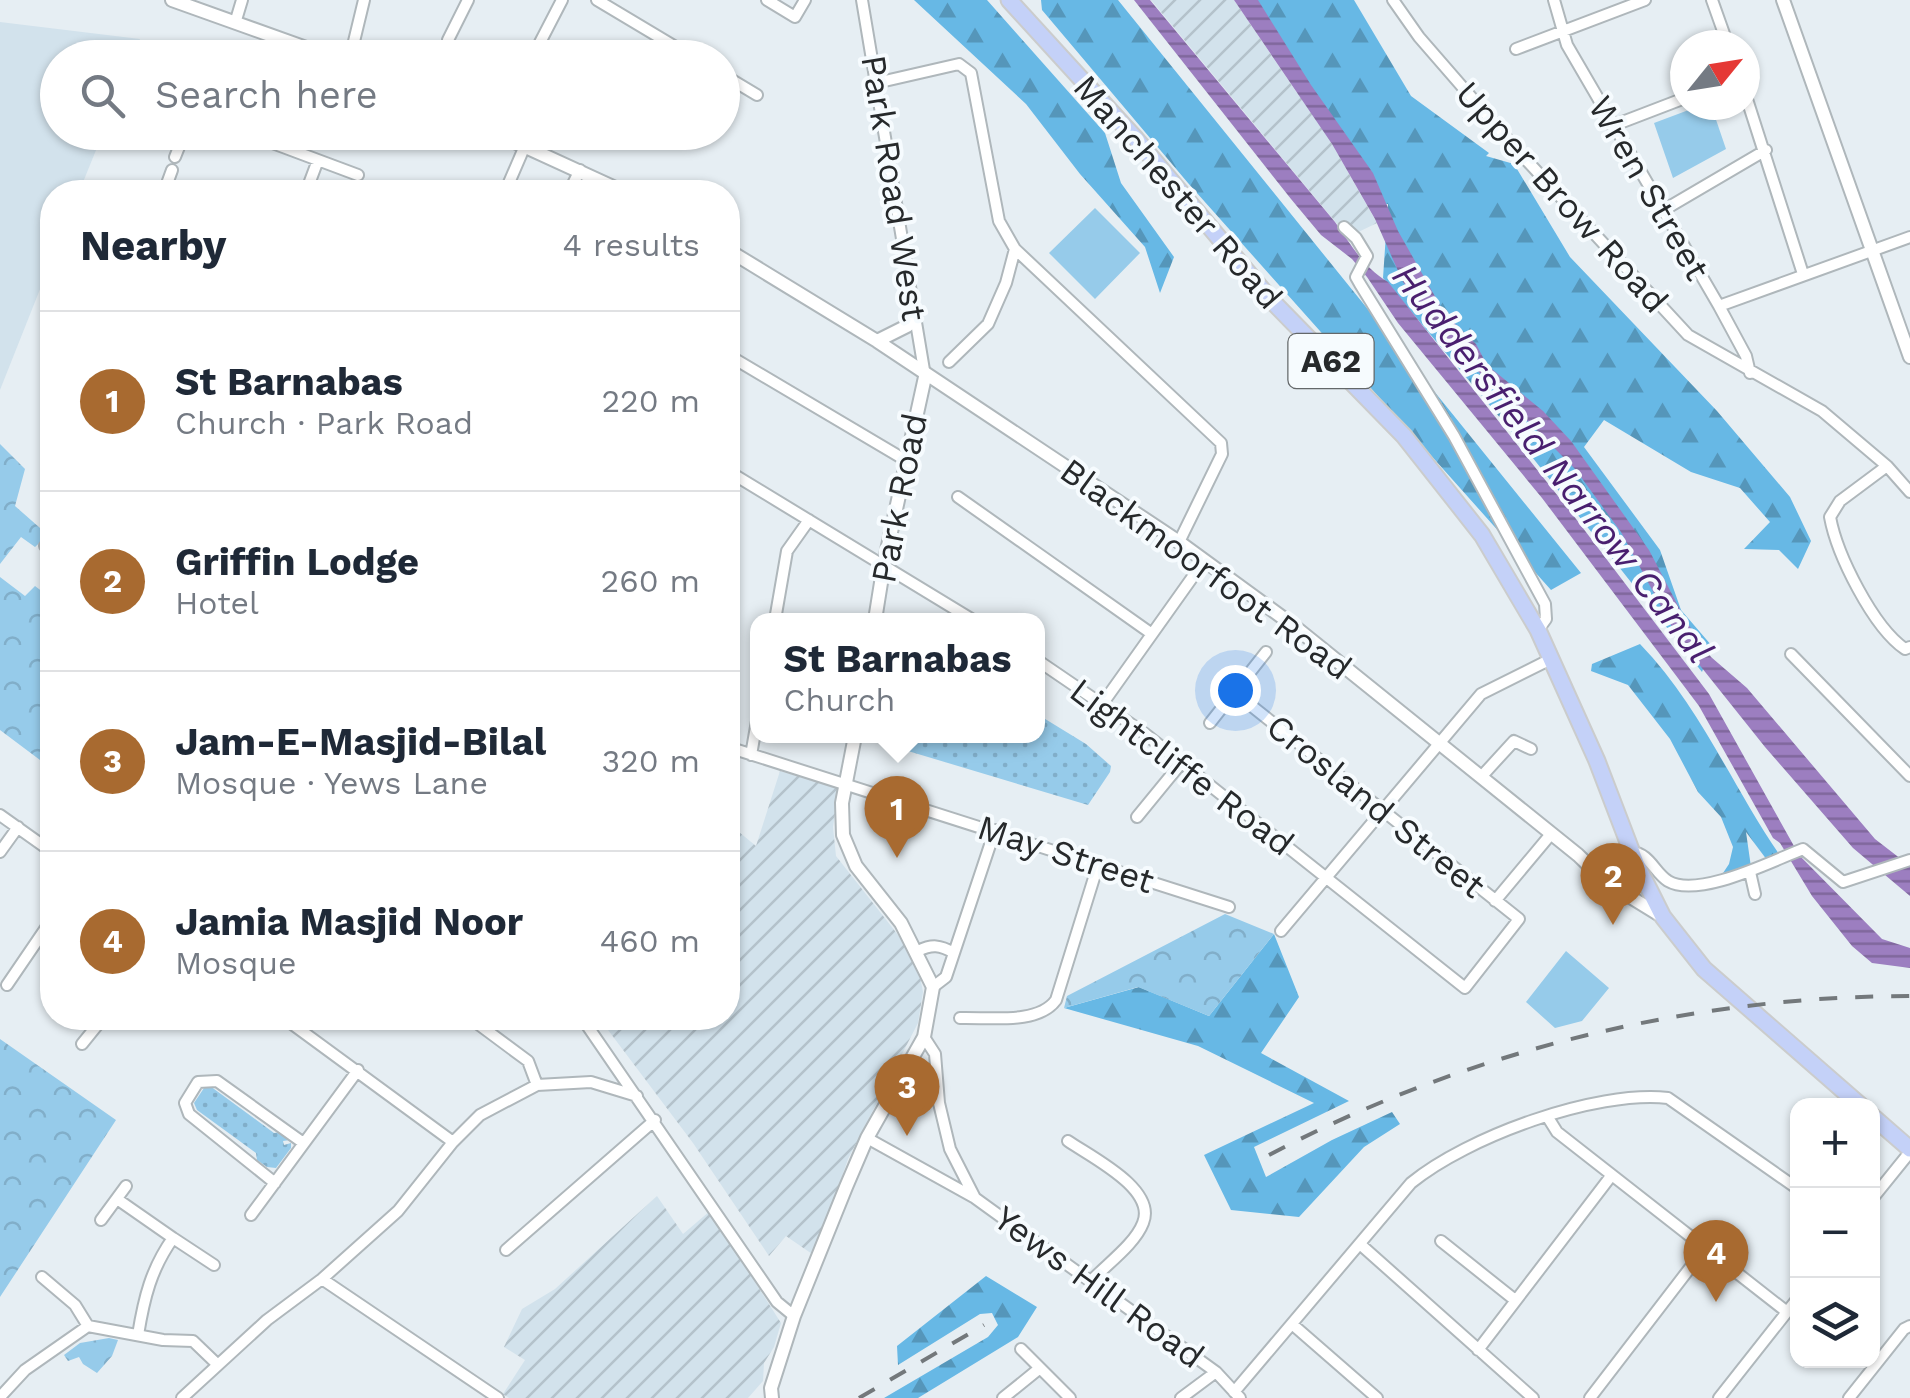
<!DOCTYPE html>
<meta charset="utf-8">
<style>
:root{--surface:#fff;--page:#f6f6f7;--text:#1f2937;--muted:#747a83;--line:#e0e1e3;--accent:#a86a30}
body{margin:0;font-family:"Work Sans",sans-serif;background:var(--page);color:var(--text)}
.controls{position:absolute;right:30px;bottom:30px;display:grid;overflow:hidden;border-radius:20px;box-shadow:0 2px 8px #0004}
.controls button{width:90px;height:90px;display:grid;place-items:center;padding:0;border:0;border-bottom:2px solid var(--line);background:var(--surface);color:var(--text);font:50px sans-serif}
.compass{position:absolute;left:1670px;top:30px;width:90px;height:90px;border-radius:50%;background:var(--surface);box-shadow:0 2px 8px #0004;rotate:60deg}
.you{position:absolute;left:1235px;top:690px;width:35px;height:35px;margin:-25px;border:8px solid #fff;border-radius:50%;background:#1a73e8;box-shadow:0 0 0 15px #1a73e833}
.badge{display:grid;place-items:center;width:65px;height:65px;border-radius:50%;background:var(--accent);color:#fff;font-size:32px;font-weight:700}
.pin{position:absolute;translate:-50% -82px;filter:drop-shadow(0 2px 5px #0008)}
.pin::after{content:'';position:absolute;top:52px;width:35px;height:30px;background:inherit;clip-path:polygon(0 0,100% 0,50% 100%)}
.popup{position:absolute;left:750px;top:613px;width:295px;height:130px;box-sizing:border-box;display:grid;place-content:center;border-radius:20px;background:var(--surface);filter:drop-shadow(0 2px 8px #0005);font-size:32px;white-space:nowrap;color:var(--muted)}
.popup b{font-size:38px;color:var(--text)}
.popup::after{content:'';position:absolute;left:50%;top:100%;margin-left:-20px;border:20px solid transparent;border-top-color:var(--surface)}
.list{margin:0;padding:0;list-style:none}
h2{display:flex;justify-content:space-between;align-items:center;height:130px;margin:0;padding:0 40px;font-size:42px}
h2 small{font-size:32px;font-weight:400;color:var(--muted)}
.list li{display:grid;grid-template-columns:65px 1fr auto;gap:30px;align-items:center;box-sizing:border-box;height:180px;padding:0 40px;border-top:2px solid var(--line)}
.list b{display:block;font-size:38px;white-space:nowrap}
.list p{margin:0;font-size:32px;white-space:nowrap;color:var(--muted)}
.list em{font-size:32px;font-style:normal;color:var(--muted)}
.icon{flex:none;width:55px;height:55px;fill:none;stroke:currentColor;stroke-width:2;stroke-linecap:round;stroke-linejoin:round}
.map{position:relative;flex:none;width:1910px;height:1398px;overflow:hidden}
.search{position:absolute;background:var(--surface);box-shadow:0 2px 8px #0004;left:40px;top:40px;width:700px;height:110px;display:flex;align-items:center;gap:25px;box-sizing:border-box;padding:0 35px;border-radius:55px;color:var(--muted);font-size:38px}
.panel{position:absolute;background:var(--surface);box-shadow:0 2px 8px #0004;left:40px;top:180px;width:700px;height:850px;border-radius:40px}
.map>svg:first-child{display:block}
.built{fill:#d2e2ec}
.industrial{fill:url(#industrial-furrows)}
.grass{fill:url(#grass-dots)}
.forest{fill:url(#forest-firs)}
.park{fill:url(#park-crowns)}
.pitch{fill:#96cbea}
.water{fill:url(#water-rules)}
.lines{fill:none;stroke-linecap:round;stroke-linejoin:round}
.minor-casing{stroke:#afb7bb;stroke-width:14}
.tertiary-casing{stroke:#afb7bb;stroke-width:16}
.primary-casing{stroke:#cbcccc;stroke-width:19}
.minor{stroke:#fff;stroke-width:10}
.tertiary{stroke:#fff;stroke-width:12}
.primary{stroke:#c4d1f8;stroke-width:15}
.rail{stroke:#73787b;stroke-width:4;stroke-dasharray:18 18;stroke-linecap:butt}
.labels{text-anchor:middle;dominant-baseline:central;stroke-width:8;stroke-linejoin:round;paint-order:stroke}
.shield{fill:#f6fbfe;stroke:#64686a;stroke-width:2.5}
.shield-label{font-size:32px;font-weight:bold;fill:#26292b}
.street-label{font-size:35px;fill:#26292b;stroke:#f6fbfe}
.water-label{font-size:38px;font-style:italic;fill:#491f6f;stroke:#f6fbfe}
</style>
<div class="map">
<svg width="1910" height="1398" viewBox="0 0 1910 1398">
<defs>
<pattern id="industrial-furrows" width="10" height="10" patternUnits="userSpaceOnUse" patternTransform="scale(2.5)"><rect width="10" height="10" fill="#d2e2ec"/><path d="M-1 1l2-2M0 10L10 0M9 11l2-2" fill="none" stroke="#b4c2cb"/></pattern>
<pattern id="grass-dots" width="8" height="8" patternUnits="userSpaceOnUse" patternTransform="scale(2.5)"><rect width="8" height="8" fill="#96cbea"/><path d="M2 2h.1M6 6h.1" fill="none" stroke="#81aec9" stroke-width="1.8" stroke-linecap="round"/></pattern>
<pattern id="forest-firs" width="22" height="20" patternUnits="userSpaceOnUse" patternTransform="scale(2.5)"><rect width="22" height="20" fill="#67b8e5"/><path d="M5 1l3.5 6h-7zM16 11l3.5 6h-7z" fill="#5596ba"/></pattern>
<pattern id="park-crowns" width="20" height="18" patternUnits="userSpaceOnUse" patternTransform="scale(2.5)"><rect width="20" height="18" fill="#96cbea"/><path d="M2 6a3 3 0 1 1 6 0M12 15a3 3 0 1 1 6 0" fill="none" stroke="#81aec9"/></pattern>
<pattern id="water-rules" width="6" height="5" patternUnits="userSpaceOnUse" patternTransform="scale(2.5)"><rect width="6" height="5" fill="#9c7ec0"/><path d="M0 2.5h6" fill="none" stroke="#7f679c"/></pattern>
</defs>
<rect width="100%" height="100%" fill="#e6eef3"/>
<path class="built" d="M0 22 140 39 133 57 58 58V132L103 133 79 192H52V259L0 390Z"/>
<path class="industrial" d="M1151 0H1234L1297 93H1303L1377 223 1348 237Z
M780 771 839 788 833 827 836 856 902 940 918 966 923 992 918 1023 848 1159 815 1256 786 1236 769 1256 693 1143 599 1018H728V823L756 846Z
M657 1196 683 1234 710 1211 781 1323 774 1347 764 1363 763 1381 748 1398H509L503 1394 525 1360 504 1347 522 1309 555 1289Z"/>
<path class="grass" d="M1037 714 1086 744 1111 766 1110 772 1088 805 908 751 912 736H1037Z
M210 1086 274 1133 281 1132 290 1140 283 1141 284 1145 291 1143V1148L276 1168 267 1167 257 1160 256 1153 197 1110 194 1103 204 1088Z"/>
<path class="forest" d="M914 0H987L1105 133 1121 183 1174 257 1160 293 1145 247 1080 174 1026 104Z
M1041 0H1118L1581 573 1551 590 1188 183 1042 10Z
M1250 0H1354L1411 96 1489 153 1486 156 1514 164 1570 257 1717 411 1790 497 1811 541 1798 569 1779 550 1744 549 1770 522 1740 488 1691 472 1604 420 1584 447 1660 550 1681 610 1712 646 1702 672 1517 438 1383 278 1388 204 1383 205Z
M1640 644C1700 706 1731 784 1779 854L1767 860 1746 832 1751 867 1723 873 1729 864 1733 847 1721 817 1698 792 1670 739 1628 685 1591 671 1592 664Z
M1274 934 1299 997 1261 1053 1349 1101 1254 1147 1266 1177 1332 1140 1392 1112 1400 1124 1364 1147 1299 1217 1231 1210 1204 1155 1314 1103 1198 1046 1064 1008 1139 987 1209 1016Z
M986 1276 1037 1307 1018 1337 918 1398H884L988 1337 998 1325 992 1313 980 1314 898 1365 897 1346Z"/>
<path class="park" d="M0 444 25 469 15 506 48 535 35 547 21 537 0 564Z
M0 577 25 596 35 586 52 599V769L0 730Z
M1225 914 1274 934 1209 1016 1138 987 1064 1008 1067 996Z
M0 1039 116 1120 0 1297Z
M109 1338 118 1340 112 1356 97 1373 83 1364 79 1357 68 1361 64 1355 80 1343Z"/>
<path class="pitch" d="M1702 105H1711L1726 149 1673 178 1654 123Z
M1095 208 1140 253 1095 299 1049 253Z
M1566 951 1609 988 1582 1021 1555 1028 1526 1002Z"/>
<path class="water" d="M1134 0H1150L1335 222C1352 246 1363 267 1388 282L1573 515 1709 694 1799 855 1882 939 1910 948V968L1872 963 1852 946 1812 896 1780 843 1773 838 1699 706 1542 498 1398 323 1367 277 1352 259 1321 235 1291 199Z
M1234 0H1258L1311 85 1373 173 1398 231 1445 314 1476 344 1487 365 1543 411 1571 441 1649 550 1686 621 1711 657 1747 688 1875 839 1910 866V896L1853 848 1765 747 1678 638 1621 532 1575 469 1447 340 1403 282 1375 219 1332 144Z"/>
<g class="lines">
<defs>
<path id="minor" d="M597 0 694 58
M767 0 795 17 805 0
M862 0 925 376
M1393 0 1419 37 1518 151 1688 335 1822 411 1887 466 1910 492
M1554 0 1567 45 1719 306 1746 356 1750 373
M1712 0 1728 45
M236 20 242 0
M448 40 468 0
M1516 49 1645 0
M350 58 364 0
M532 58 562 0
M722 74 757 95
M876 83 959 64 971 73 999 221 1015 249 1221 443 1222 454 1179 542
M1745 93 1803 274
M1612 126 1685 98
M243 132 358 175
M175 157 185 132
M164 192 172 170
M306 192 318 160
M505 192 524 148
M569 192 580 170
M1662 211 1766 150
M1344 227 1356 238 1367 256 1356 277 1360 284 1454 436 1545 604 1546 619 1538 630
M1719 306 1910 237
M728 355 907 461
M949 362 988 324 1006 283 1015 249
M1887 466 1840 501 1830 517C1837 555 1873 627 1905 649L1910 647
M728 471 973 620
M958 497 1152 634
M45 546 52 552
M775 620 787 551 809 520
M1791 654 1910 776
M1037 660 1144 733 1465 988 1519 919 1234 692
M1103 703 1204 561
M1210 723 1266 652
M728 747 1229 907
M751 755 757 721
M1481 777 1514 741 1531 749
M0 815 52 852
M1137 817 1182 762
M0 852 18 827
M1632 852C1650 854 1654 872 1668 881 1698 899 1774 860 1803 849L1843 882 1910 860
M1750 872 1755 894
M1495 901 1551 834
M1281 931 1481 694 1551 659
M918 951C932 944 940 945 954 953
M7 985 52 919
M933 987 946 977 995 830
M284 1018 453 1142
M470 1018 528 1061 537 1085
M582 1018 777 1302 794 1316
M960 1018C989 1017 1038 1025 1056 1000L1098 865
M924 1037 935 1054 939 1103 950 1149 975 1198 1216 1372 1240 1398
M82 1044 103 1018
M1547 1116 1557 1132 1787 1312
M867 1138 975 1198
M1068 1141C1091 1157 1157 1189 1143 1223 1135 1244 1107 1264 1091 1281
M275 1183 189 1114 185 1103 198 1082 217 1081 302 1142
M117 1199 173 1238C151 1269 144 1298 138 1335
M1872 1199 1910 1152
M251 1215 358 1070
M101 1220 126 1186
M173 1238 214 1265
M1441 1241 1515 1300
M1361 1245 1533 1398
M506 1250 655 1120
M42 1277 75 1305 88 1326
M322 1279 498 1398
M1292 1324 1377 1398
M1021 1349 1070 1398
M1478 1350 1611 1176
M1234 1392 1411 1183C1467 1137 1595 1090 1668 1098L1798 1189
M0 1397 25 1370 88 1326 163 1340 193 1341 218 1365
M182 1398 267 1320 322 1279 398 1211 453 1142 480 1115 537 1085 591 1082 637 1096
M1003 1398 1040 1368
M1181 1398 1216 1372
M1590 1398 1706 1247
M1719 1398 1798 1298
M1849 1398 1904 1329 1910 1326"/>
<path id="tertiary" d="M172 0 334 58
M1783 0 1910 357
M493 132 624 192
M728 250 877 341 1179 542 1290 623 1578 855 1606 882 1663 917
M877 341 907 326 916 318
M875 620 884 564 925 377
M1606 882 1621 879 1636 863
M772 1398 771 1388 794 1316 846 1187 867 1138 924 1037 933 987 901 923 856 866 843 835 842 803 855 736"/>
<path id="primary" d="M1009 0 1136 139 1271 300 1404 436 1482 535 1538 630 1597 761 1636 863 1663 917 1704 969 1861 1106
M1872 1116 1910 1149"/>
</defs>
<use href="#minor" class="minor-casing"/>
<use href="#tertiary" class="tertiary-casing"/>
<use href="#primary" class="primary-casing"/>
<use href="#minor" class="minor"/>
<use href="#tertiary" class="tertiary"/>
<use href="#primary" class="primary"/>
<path class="rail" d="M1269 1155C1464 1052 1689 996 1910 996
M859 1398 984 1325"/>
</g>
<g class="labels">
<rect class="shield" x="1288.5" y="334" width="85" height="54" rx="8"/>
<g class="shield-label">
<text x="1331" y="361">A62</text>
</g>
<g class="street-label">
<text transform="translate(894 188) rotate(81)">Park Road West</text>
<text transform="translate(1649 188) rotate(60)">Wren Street</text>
<text transform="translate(1178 192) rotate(49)">Manchester Road</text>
<text transform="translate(1562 197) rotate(48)">Upper Brow Road</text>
<text transform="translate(899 498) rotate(-79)">Park Road</text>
<text transform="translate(1206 569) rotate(36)">Blackmoorfoot Road</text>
<text transform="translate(1182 767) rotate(37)">Lightcliffe Road</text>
<text transform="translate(1376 806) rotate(39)">Crosland Street</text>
<text transform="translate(1066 854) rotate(18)">May Street</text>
<text transform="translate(1099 1287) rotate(36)">Yews Hill Road</text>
</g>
<g class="water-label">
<text transform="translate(1553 463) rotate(52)">Huddersfield Narrow Canal</text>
</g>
</g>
</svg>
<div class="controls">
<button>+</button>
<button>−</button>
<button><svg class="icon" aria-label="layers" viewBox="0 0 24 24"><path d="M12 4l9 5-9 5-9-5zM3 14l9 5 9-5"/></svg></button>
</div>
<svg class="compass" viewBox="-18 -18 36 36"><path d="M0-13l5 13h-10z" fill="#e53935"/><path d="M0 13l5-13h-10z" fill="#747a83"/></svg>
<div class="you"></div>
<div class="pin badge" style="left:897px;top:858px">1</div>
<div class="popup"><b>St Barnabas</b>Church</div>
<div class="pin badge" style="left:1613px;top:925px">2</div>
<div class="pin badge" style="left:907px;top:1136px">3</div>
<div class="pin badge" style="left:1716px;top:1302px">4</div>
<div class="search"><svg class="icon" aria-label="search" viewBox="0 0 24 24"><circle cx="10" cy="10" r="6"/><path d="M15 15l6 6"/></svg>Search here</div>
<section class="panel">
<h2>Nearby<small>4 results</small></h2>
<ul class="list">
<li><span class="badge">1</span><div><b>St Barnabas</b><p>Church · Park Road</p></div><em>220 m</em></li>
<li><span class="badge">2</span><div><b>Griffin Lodge</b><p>Hotel</p></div><em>260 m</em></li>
<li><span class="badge">3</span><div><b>Jam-E-Masjid-Bilal</b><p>Mosque · Yews Lane</p></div><em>320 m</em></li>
<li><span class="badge">4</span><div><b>Jamia Masjid Noor</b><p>Mosque</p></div><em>460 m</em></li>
</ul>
</section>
</div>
